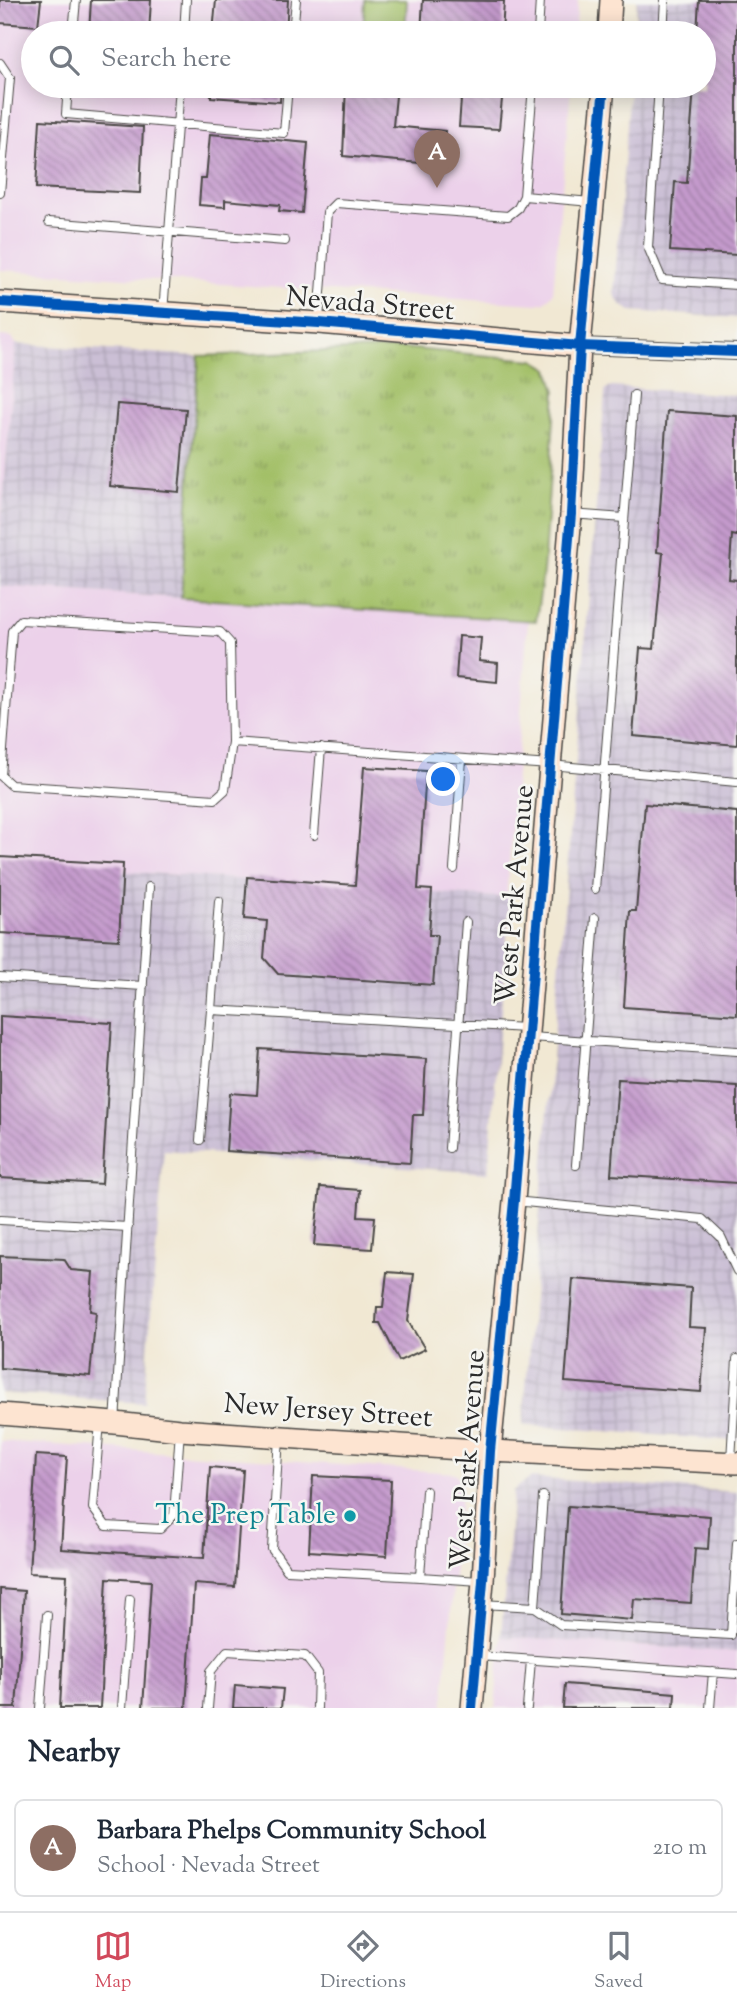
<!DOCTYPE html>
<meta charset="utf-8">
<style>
:root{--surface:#fff;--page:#f2f2f3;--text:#1f2937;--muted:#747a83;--line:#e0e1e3;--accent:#d1495b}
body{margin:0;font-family:"Sorts Mill Goudy",serif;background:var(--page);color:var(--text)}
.you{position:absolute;left:444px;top:780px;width:24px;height:24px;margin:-18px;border:5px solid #fff;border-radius:50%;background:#1a73e8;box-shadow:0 0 0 10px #1a73e833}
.badge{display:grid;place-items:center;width:46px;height:46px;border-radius:50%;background:var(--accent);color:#fff;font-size:23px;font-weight:700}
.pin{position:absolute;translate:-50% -58px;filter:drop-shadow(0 2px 4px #0008)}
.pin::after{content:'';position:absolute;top:37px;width:24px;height:21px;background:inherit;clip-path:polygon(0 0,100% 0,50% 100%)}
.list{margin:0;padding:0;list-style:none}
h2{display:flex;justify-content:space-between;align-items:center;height:91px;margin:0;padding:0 28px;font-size:30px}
h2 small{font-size:23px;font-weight:400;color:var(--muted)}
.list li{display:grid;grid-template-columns:46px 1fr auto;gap:21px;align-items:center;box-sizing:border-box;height:98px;margin:0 14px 14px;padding:0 14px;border:2px solid var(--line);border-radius:10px}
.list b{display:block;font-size:26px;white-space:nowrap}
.list p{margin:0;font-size:23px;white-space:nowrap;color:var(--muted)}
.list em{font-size:23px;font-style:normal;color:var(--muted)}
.icon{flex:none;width:38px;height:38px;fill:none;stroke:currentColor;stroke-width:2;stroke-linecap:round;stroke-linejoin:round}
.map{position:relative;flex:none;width:737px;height:1708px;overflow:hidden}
.search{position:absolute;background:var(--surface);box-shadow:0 4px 18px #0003;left:21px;right:21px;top:21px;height:77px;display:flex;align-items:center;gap:18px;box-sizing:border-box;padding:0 24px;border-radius:38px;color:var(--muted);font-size:26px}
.sheet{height:203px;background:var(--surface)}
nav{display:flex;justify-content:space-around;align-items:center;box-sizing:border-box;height:98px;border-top:2px solid var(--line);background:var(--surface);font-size:19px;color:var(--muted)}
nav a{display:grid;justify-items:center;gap:4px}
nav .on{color:var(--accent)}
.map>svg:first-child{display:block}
.built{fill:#ecd1ea}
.industrial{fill:url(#industrial-grid)}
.grass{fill:url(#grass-tufts);stroke:#667548;stroke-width:2}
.pitch{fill:#a2bf66;stroke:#667548;stroke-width:2}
.building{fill:url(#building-back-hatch)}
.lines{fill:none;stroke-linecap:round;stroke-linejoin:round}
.lane-casing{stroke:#494744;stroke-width:10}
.street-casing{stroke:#494744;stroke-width:18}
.secondary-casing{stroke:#494744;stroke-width:24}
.lane{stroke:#fff;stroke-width:8}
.street{stroke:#fff;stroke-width:16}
.secondary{stroke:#fde4d1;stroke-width:21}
.cycleway-casing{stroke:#f6f6f2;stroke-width:15}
.cycleway{stroke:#0057b8;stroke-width:10}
.culture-dot{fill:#0f9aa8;stroke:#f6f6f2;stroke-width:2.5}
.labels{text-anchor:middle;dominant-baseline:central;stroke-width:5;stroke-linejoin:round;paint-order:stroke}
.street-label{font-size:28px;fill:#2b2b2b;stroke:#f6f6f2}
.culture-label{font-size:28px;fill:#0d838f;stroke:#f6f6f2;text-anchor:end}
</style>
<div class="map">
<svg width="737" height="1708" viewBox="0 0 737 1708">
<defs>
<pattern id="industrial-grid" width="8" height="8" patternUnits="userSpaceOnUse" patternTransform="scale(1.75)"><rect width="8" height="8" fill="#cbbfd5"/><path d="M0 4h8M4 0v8" fill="none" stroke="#aea4b7"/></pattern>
<pattern id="grass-tufts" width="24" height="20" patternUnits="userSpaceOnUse" patternTransform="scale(1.75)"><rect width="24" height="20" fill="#a2bf66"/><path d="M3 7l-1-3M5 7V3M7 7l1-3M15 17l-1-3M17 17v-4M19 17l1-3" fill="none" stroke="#849b54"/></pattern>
<pattern id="building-back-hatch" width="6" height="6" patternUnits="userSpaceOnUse" patternTransform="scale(1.75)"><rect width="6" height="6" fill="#c49acc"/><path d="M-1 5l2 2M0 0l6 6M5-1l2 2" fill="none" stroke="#9f7ea6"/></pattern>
</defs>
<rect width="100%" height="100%" fill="#f6f6f2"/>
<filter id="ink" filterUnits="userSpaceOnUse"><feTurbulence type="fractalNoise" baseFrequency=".0143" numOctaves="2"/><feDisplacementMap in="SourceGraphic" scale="14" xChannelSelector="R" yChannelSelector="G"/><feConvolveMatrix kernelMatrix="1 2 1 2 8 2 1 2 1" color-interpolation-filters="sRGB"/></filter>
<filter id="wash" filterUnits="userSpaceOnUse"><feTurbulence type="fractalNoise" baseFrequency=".00686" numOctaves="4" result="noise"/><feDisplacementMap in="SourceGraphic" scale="28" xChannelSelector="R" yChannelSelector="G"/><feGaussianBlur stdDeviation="1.57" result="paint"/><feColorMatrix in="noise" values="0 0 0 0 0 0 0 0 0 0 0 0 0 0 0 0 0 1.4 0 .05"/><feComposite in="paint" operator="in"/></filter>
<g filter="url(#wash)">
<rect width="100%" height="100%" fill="#f1e8d3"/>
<path class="built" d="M0 0H578L575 33H33V86H571L553 293 545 302 537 304 0 270Z
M0 336 12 337 16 344 0 539Z
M0 586 528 621 507 890 510 898 0 863Z
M0 1441 455 1473 462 1481 443 1708H0Z
M501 1637 737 1652V1708H495Z"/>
<path class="industrial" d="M637 0H737V318L631 311 620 304 614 294 630 86H704V33H635Z
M16 344 199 356 181 598 0 586V539Z
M612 387 737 395V1441L523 1425 605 394 606 389Z
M0 863 510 898 488 1173 164 1150 144 1403 0 1393Z
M530 1478 737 1492V1652L501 1637 513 1491Z"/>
<path class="grass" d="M403 348 534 360 549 369 556 391 543 572 536 621 181 598 199 356Z"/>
<path class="pitch" d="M365 0H407L405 33H363Z"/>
<g id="blocks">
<path class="building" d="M0 0H41L38 26 0 23Z
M91 0H151L149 33H89Z
M216 0H288L286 33H213Z
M423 0 504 1 502 33H421Z
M699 0H737V255L670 251 675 182 687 183 694 86H704V33H697Z
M211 86H281L280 102 211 97Z
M346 86H397L393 126 445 131 442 165 343 156Z
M462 86H497V89H503L499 129 459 127Z
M40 120 143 127 140 193 36 188Z
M210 134 308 143 302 213 279 211 280 205 225 200V207L199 205 201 179H206Z
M117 404 186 409 179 492 110 486Z
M667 411 737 416V536L732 535 729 579 737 580V745L633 736 640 648 654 649 663 553 657 552Z
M459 636 481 638 479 661 498 663 497 682 456 678Z
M364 767 426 771 418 889 432 890 429 935H437L433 985 278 974 264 958 267 921 244 919 247 877 355 885Z
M645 804 737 812V1015L624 1007 630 911H636Z
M0 857 123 864 119 940 0 933Z
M0 1016 112 1023 102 1184 0 1178Z
M260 1049 426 1059 423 1115H413L410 1163 226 1151 230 1093 257 1095Z
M618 1079 737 1086V1183L611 1175Z
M320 1187 360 1190 358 1216 375 1217 372 1249 314 1245Z
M0 1256 64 1259 71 1270 93 1272 90 1311 96 1312 90 1376 0 1368Z
M387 1272 414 1274 408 1321 425 1349 399 1361 380 1323H376L377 1307H383Z
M573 1279 691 1288 689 1327 706 1328 701 1392 565 1382Z
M36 1455 67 1457 61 1549 204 1558 210 1467 243 1470 235 1587 194 1584 186 1708H143L151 1581 107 1578 100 1708H60L67 1575 29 1573Z
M313 1476 391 1480 387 1556 309 1551Z
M568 1506 710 1516 708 1549 695 1548 691 1603 634 1599 632 1620 561 1614Z
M0 1589 24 1591 16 1708H0Z
M565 1684 675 1693 674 1708H563Z
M235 1685 283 1689 281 1708H233Z"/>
</g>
</g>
<g filter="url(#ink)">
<use href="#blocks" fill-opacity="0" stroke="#494744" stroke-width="2"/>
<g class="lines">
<defs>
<path id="lane" d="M73 33 76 0
M184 33 186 0
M293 33 296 0
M538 33 540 0
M663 33 665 0
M0 63 10 78 0 193
M68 86 66 114 284 133 288 86
M659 86 648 247 662 280 737 285
M524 196 591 202
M49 222 285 241
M163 313 180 86
M319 320 327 212 336 203 508 216 518 208 524 196 533 86
M571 514 624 518
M232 742 230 643 220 632 21 620 12 631 1 776 11 785 215 799 225 790 232 742 550 765 737 782
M314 835 321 748
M454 869 462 759
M595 889 634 395
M0 977 143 986
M211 1010 219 901
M530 1037 737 1051
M200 1140 211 1010 525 1028
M449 1148 466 922
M576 1165 595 918
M514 1201 702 1219 721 1237 737 1271
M0 1220 128 1227
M100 1422 93 1508 106 1526 160 1529 174 1515 180 1430
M115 1423 149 887
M279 1438 272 1549 287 1570 420 1577
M731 1460 737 1359
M426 1491 420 1577 480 1581
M481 1604 535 1607 561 1625 731 1635 737 1543
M535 1607 543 1496
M478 1656 737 1674
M40 1708 47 1615
M122 1708 130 1599
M208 1708 211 1671 227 1651 305 1656 318 1673 317 1708
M527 1708 531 1660
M710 1708 713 1672"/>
<path id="street" d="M580 346 737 352"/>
<path id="secondary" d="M609 33 611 0
M0 302 319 323 580 346
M0 1414 115 1423 180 1430 490 1451 737 1463
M472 1708 483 1581 490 1451 514 1201 571 514 580 346 604 86"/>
</defs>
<use href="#lane" class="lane-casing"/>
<use href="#street" class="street-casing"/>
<use href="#secondary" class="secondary-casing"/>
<use href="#lane" class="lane"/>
<use href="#street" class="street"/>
<use href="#secondary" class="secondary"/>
<defs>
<path id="cycleway" d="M0 302 319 323 580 346 737 352
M472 1708 483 1581 490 1451 514 1201 571 514 580 346 604 86"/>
</defs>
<use href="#cycleway" class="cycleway-casing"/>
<use href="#cycleway" class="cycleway"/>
</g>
</g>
<circle class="culture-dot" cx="350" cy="1516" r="7"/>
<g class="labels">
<g class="street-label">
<text transform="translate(370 305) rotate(5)">Nevada Street</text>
<text transform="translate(516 895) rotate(-85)">West Park Avenue</text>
<text transform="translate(328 1412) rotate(4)">New Jersey Street</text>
<text transform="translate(469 1460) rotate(-86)">West Park Avenue</text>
</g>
<g class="culture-label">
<text x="336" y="1516">The Prep Table</text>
</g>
</g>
</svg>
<div class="you"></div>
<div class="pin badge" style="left:437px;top:188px;background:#8d6e63">A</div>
<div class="search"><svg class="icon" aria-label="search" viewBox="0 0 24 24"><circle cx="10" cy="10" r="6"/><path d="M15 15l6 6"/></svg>Search here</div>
</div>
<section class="sheet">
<h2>Nearby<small></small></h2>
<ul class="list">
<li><span class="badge" style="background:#8d6e63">A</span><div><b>Barbara Phelps Community School</b><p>School · Nevada Street</p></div><em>210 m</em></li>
</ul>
</section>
<nav>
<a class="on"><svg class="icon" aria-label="map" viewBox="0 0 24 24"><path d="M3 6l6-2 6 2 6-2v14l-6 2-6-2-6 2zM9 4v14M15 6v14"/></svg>Map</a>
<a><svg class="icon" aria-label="directions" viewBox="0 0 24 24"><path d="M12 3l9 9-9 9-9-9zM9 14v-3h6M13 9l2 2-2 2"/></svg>Directions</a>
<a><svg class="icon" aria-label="saved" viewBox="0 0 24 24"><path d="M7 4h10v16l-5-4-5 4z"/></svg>Saved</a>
</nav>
